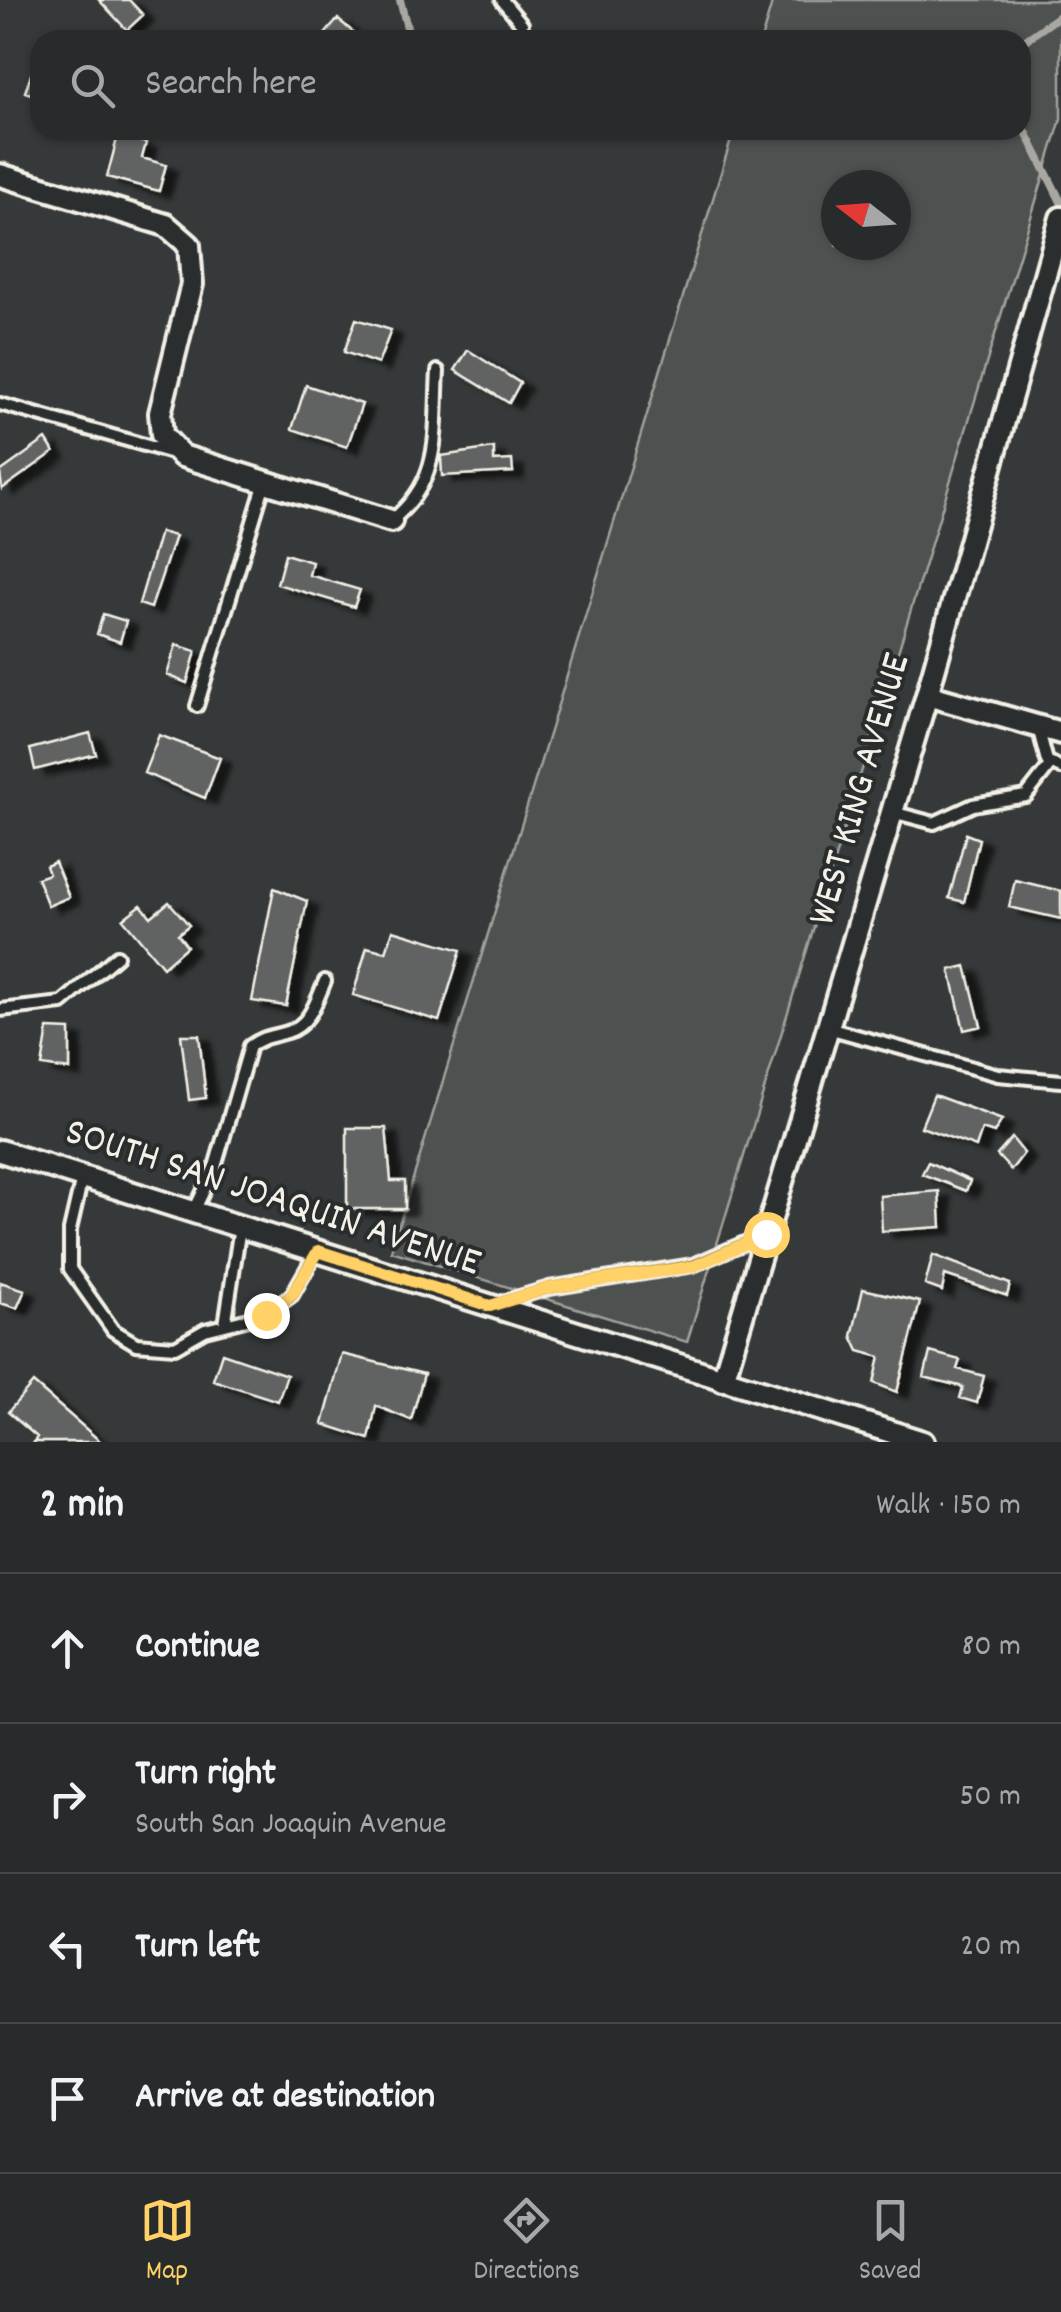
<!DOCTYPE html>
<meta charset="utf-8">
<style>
:root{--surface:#282b2b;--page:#303333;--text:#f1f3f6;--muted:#a5a7a9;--line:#444747;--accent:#ffd166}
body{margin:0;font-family:Dekko,sans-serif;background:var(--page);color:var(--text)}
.compass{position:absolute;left:821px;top:170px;width:90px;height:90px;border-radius:50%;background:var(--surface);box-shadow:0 2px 8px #0004;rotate:287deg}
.stop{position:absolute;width:30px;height:30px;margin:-22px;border:8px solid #ffd166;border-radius:50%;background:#fff}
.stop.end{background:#ffd166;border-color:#fff;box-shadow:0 2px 10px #0008}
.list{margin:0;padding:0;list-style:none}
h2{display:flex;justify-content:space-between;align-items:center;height:130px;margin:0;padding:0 40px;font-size:42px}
h2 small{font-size:32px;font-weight:400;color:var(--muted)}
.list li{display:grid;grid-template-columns:65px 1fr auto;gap:30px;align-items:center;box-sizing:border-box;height:150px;padding:0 40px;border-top:2px solid var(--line)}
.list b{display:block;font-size:38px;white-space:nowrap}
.list p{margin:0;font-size:32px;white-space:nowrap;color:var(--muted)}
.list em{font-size:32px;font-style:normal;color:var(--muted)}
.icon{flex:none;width:55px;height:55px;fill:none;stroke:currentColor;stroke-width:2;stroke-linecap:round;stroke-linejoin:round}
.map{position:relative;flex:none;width:1061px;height:1442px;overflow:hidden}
.search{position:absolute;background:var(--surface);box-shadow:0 2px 8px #0004;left:30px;right:30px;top:30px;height:110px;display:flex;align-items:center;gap:25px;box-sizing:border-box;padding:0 35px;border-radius:30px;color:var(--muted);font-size:38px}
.sheet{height:730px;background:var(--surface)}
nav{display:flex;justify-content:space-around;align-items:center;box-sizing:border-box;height:140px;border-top:2px solid var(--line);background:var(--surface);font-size:28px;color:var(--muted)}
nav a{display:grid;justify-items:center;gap:5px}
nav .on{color:var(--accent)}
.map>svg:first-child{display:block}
.green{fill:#4e514f;stroke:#a1a19c;stroke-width:2.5;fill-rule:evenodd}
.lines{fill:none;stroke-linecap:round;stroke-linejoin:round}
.stream{stroke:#a8a7a1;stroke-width:8}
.building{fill:#616362;stroke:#f4f1e8;stroke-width:2.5;filter:url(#shadow)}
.lane-casing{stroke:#f4f1e8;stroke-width:18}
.street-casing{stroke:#f4f1e8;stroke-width:28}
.lane{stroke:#2a2d2e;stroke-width:10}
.street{stroke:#2a2d2e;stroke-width:20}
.route{stroke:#ffd166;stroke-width:12}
.labels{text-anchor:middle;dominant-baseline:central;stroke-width:8;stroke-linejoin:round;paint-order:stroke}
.street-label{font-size:40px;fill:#f4f1e8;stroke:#2a2d2e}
</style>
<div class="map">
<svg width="1061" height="1442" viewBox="0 0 1061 1442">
<defs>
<filter id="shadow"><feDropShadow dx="11" dy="6" stdDeviation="2.5" flood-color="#0009"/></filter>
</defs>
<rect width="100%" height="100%" fill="#363939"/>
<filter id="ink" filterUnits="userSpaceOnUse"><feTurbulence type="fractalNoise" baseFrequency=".01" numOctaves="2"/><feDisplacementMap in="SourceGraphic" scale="20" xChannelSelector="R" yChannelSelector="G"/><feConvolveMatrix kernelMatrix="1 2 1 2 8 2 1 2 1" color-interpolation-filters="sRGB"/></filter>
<g filter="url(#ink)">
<path class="green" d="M773 0H1061V119L687 1342 391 1251 734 130H1021V40H761ZM836 185H896V245H836Z"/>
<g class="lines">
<path class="stream" d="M400 0 410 40
M1021 48 1024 41 1061 15
M1021 122 1061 202"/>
</g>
<path class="building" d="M99 0H129L143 15 127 30Z
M338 19 362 40H320Z
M40 49V97L25 92Z
M118 135 146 143 142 158 166 165 159 191 107 177Z
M356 319 391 330 378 364 344 352Z
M468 350 520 383 509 403 455 370Z
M306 385 362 404 347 447 292 429Z
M46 439 54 452 2 489 0 472Z
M494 448V461L512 460 513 472 442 476 441 456Z
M160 532 175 536 151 608 139 604Z
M285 554 312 562 309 575 360 590 354 607 277 584Z
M103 614 126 621 120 642 97 634Z
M176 645 196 651 187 683 167 675Z
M90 733 96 754 35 770 30 749Z
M159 735 220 758 205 798 144 773Z
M966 834 979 839 964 902 949 898Z
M55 862 69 897 48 906 37 878 49 874 46 866Z
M1015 880 1061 891V919L1009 907Z
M274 888 307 901 286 1006 252 1001Z
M169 902 189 925 178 934 187 946 163 967 123 919 141 905 151 917Z
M393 930 461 950 439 1021 353 995 367 947 386 952Z
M966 966 981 1026 964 1030 950 970Z
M48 1029 70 1030V1070L42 1066Z
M181 1035H199L206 1098 189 1100Z
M934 1095 1002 1120 994 1133 982 1129 976 1147 921 1127Z
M347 1128H386L391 1181H405V1209H347Z
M1012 1138 1024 1153 1011 1170 997 1155Z
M928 1162 970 1181 966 1191 922 1174Z
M939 1191 941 1227 882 1231 880 1196Z
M933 1255 1010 1284 1007 1296 945 1275 942 1291 925 1285Z
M0 1282 25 1290 17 1308 0 1303Z
M863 1289 920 1302 897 1392 874 1383 880 1357 859 1351 852 1336Z
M930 1352 960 1360 957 1369 984 1376 977 1403 960 1398 963 1387 924 1377Z
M222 1353 287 1375 278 1401 213 1380Z
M342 1354 424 1374 411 1420 376 1406 369 1439 323 1424Z
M33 1383 101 1442H34L37 1437 8 1412Z"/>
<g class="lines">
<defs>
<path id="lane" d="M502 0 522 24
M0 404 176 454
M391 521C443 479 434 433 438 371
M197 706 265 482
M1038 727 1047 761 1061 768
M892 812 934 823 973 805 1026 796 1051 764
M0 1010 62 1003 117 956
M828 1028 998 1075 1061 1081
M82 1178 70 1230V1269L113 1330 136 1344 175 1347 205 1330 265 1315 292 1295 317 1251
M194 1211 215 1167 250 1046C264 1036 271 1037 287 1032 310 1025 316 1002 325 981
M496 1304 549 1288 693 1265 763 1235
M225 1325 240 1227"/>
<path id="street" d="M0 175 166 225 189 245 192 284 160 413 162 435 182 456 391 521
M927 695 1061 733
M0 1151 923 1442
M723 1380 927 695 1061 218"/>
</defs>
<use href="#lane" class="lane-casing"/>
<use href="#street" class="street-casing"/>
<use href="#lane" class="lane"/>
<use href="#street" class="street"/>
</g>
</g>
<g class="lines" filter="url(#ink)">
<path class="route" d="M266 1315 292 1295 318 1251 490 1306 549 1288 694 1266 766 1234"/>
</g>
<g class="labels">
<g class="street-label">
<text transform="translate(862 790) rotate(-74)">WEST KING AVENUE</text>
<text transform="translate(272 1200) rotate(18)">SOUTH SAN JOAQUIN AVENUE</text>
</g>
</g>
</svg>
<svg class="compass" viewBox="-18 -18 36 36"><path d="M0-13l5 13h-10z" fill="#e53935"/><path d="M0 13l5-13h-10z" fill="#a5a7a9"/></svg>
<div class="stop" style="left:766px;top:1234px"></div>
<div class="stop end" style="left:266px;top:1315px"></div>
<div class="search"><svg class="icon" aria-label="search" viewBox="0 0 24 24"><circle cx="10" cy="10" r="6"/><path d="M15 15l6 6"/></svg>Search here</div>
</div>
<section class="sheet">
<h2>2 min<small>Walk · 150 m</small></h2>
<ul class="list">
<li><svg class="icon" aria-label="ahead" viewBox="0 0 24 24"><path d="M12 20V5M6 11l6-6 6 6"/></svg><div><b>Continue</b></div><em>80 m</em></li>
<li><svg class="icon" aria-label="right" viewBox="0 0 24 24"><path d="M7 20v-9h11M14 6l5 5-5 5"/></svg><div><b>Turn right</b><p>South San Joaquin Avenue</p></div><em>50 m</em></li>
<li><svg class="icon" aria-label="left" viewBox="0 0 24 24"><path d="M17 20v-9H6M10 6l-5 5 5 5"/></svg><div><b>Turn left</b></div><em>20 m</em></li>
<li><svg class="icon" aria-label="arrive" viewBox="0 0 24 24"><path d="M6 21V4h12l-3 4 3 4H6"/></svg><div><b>Arrive at destination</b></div></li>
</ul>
</section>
<nav>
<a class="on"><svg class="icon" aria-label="map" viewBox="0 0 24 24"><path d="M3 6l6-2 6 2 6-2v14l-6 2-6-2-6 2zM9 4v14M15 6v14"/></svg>Map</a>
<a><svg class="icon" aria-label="directions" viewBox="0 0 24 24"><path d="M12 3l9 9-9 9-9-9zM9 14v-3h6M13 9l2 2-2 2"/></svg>Directions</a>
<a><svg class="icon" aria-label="saved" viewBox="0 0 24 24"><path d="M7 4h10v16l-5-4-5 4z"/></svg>Saved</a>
</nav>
